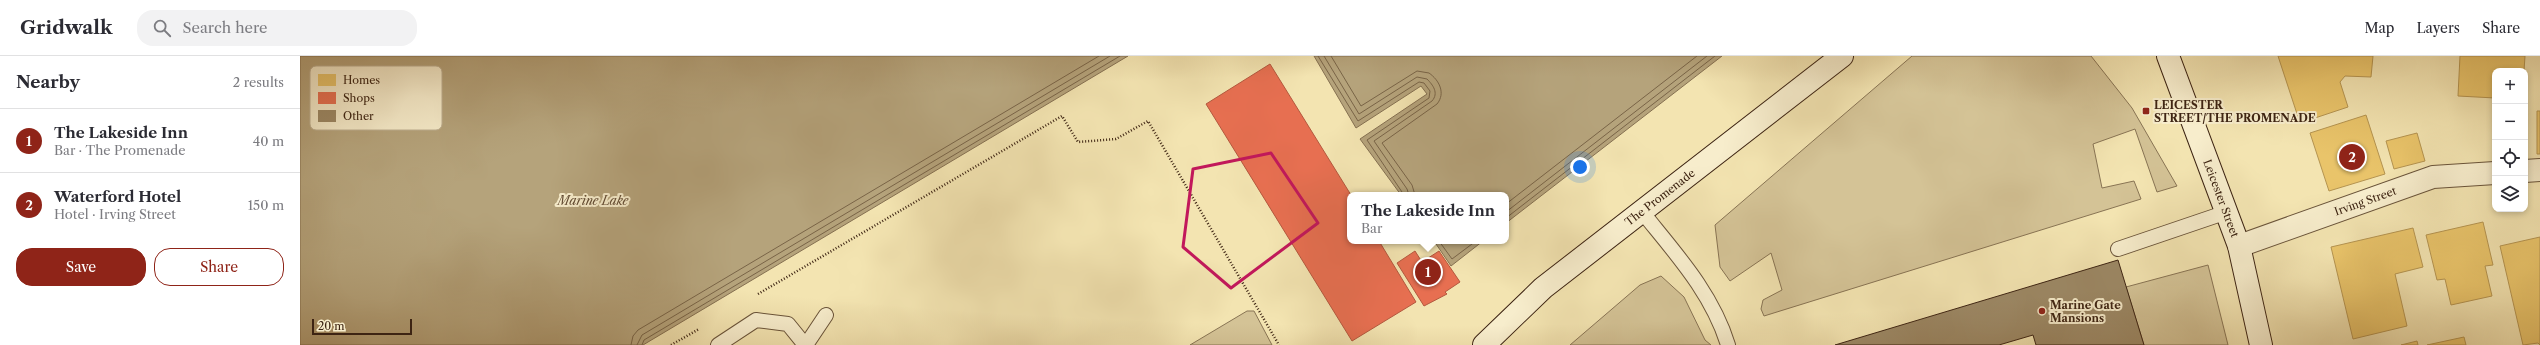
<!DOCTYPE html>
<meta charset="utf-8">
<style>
:root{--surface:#fff;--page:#f2f2f3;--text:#2b2b33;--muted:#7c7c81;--line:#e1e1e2;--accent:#8f2418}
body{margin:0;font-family:"Libre Caslon Text",serif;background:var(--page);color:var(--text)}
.controls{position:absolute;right:12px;top:12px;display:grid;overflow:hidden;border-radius:8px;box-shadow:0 2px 6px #0003}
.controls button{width:36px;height:36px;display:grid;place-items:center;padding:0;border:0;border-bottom:1px solid var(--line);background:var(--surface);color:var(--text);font:20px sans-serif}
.scale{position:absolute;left:12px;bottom:10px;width:100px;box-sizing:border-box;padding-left:4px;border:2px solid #3d2413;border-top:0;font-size:11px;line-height:14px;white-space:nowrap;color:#3d2413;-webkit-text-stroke:3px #f7edcc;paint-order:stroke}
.you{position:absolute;left:1280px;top:111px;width:14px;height:14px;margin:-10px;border:3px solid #fff;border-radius:50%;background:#1a73e8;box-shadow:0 0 0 6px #1a73e833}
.badge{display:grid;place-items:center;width:26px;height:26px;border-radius:50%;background:var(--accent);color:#fff;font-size:13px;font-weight:700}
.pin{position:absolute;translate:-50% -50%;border:2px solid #fff;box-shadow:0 1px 4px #0006}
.popup{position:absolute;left:1047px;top:136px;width:162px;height:52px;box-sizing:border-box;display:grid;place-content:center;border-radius:8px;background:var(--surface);filter:drop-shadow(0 1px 3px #0005);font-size:13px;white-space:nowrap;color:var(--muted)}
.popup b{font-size:15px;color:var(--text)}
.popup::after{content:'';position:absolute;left:50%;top:100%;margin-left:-8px;border:8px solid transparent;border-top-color:var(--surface)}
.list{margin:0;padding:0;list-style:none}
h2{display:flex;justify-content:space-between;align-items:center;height:52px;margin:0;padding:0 16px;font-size:17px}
h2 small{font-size:13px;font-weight:400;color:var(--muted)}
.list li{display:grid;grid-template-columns:26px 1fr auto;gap:12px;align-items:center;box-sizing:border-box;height:64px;padding:0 16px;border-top:1px solid var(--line)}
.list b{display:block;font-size:15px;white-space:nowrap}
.list p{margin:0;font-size:13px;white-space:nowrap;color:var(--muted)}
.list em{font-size:13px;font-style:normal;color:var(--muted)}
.actions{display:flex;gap:8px;padding:12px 16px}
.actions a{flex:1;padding:9px 0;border:1px solid var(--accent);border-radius:16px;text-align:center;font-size:14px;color:var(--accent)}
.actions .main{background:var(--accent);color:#fff}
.icon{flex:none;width:22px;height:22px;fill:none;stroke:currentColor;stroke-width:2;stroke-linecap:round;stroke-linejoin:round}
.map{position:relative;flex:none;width:2240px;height:289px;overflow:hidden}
header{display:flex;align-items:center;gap:24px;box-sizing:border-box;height:56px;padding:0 20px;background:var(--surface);border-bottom:1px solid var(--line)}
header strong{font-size:19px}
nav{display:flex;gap:22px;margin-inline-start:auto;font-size:14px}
.search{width:280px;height:36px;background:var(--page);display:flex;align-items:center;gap:10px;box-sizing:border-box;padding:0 14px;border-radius:16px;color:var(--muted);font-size:15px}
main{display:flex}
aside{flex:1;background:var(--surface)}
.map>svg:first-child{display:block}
.green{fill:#d4c396;stroke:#887454}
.water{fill:#b5a37b;stroke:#857051}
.homes{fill:#e9c46a;stroke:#b59450}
.shops{fill:#e76f51;stroke:#b4583e}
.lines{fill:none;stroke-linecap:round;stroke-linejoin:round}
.shore{stroke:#796447;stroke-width:1}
.building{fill:#9c8865;stroke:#3d2413}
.service-casing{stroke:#6a543a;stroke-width:16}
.minor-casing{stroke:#6a543a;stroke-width:24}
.secondary-casing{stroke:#3d2413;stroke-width:24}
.path{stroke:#3d2413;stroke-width:2.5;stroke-dasharray:1 2;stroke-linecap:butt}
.service{stroke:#f7edcc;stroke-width:14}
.minor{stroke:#f7edcc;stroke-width:22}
.secondary{stroke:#f7edcc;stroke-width:22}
.marked{fill:none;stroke:#c2185b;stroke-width:3;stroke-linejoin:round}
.poi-dot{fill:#8f2418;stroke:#f7edcc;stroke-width:1.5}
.labels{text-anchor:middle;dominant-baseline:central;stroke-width:4;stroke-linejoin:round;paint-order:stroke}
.poi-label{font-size:11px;font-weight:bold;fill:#3d2413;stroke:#f7edcc;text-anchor:start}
.street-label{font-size:11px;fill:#3d2413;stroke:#f7edcc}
.water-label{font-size:12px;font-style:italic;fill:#614a32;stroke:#f7edcc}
.key{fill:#f7edcc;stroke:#bfb194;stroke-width:1}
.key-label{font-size:11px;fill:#3d2413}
</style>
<header>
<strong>Gridwalk</strong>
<div class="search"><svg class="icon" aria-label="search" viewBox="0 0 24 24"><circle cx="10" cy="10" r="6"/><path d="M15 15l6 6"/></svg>Search here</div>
<nav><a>Map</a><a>Layers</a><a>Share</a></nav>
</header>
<main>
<aside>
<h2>Nearby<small>2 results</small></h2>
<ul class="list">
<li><span class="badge">1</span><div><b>The Lakeside Inn</b><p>Bar · The Promenade</p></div><em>40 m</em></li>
<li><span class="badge">2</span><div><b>Waterford Hotel</b><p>Hotel · Irving Street</p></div><em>150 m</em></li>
</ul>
<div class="actions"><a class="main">Save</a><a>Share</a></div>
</aside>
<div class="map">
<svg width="2240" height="289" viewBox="0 0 2240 289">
<rect width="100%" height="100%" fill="#f3e4b1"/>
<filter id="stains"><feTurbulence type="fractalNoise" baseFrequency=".005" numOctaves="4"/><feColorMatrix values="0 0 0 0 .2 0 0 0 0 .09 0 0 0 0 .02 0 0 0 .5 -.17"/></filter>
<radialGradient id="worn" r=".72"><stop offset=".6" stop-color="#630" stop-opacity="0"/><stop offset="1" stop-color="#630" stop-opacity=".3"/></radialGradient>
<path class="green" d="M1612 0H1791L1832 52 1877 130 1857 136 1835 73 1793 88 1802 132 1834 125 1841 143 1464 260 1461 253 1463 244 1482 234 1471 197 1430 225 1420 211 1415 169Z
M1908 209 1928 289H1844L1826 231Z
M1361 220 1384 241 1405 284 1411 289H1270L1340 229Z
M947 255H954L972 289H890Z"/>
<path class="water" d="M0 0H828L343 289H0Z
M1014 0H1422L1206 167V139H1101L1060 83 1127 38 1121 30 1056 72Z
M1134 185H1183L1151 210Z"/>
<path class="homes" d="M1978 0H2073L2071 21 2045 20 2040 26 2048 51 2000 67Z
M2160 0H2225L2224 15H2195V42L2158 40Z
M2237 55H2240V98H2237Z
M2066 59 2085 118 2029 135 2010 77Z
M2117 77 2125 105 2094 113 2086 85Z
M2183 166 2193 209 2185 210 2192 240 2151 249 2145 223 2137 224 2126 179Z
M2113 172 2123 211 2095 218 2107 270 2053 283 2031 191Z
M2240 181V289L2238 287 2223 289 2200 190Z
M2164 281 2166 289H2127Z
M2117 285 2118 289H2101Z"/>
<path class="shops" d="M970 8 1051 139 1050 185H1079L1116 246 1052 285 906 48Z
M1115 195 1122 206 1139 195 1160 226 1145 236 1147 238 1124 250 1097 207Z"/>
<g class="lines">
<path class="shore" d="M1018 0 1058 65 1119 26 1124 27 1130 35 1129 42 1067 84 1104 139
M1024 0 1059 58 1117 21 1127 23C1133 29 1139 37 1132 45L1074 85 1107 133 1109 139
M1031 0 1061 50 1117 15 1129 17C1139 24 1146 37 1137 48L1082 87 1112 129 1115 139
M1206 148 1397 0
M1206 156 1407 0
M1206 162 1415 0
M1139 185 1152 203 1176 185
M331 289 333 280 338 274 799 0
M337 289 342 279 810 0
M342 289 344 284 820 0"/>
</g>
<path class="building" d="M1818 204 1844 289H1736L1733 279 1699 289H1535Z"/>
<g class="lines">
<defs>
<path id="service" d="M1343 157C1376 198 1412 237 1428 289
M1818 193 1927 156
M418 289 456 264 488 268 505 289
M506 289 526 259"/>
<g id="minor">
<path d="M2225 115 2240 114"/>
<path id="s1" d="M1939 190 2133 121 2195 117"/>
</g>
<g id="secondary">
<path id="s2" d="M1868 0 1939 190 1961 289"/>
<path id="s3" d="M1184 289 1243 232 1542 0"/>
</g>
</defs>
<use href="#service" class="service-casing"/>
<use href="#minor" class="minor-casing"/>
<use href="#secondary" class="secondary-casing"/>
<path class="path" d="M458 238 762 60 778 86 816 83 848 65 979 289
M371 289 399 273"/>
<use href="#service" class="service"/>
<use href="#minor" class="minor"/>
<use href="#secondary" class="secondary"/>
</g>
<path class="marked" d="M971 97 1018 167 931 232 883 191 893 113Z"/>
<g class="poi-dot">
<rect x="1842" y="51" width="8" height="8" rx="2"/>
<circle cx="1742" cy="255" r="4"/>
</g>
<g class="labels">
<g class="poi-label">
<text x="1854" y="49">LEICESTER<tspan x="1854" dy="13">STREET/THE PROMENADE</tspan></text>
<text x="1750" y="249">Marine Gate<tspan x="1750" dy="13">Mansions</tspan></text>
</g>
<g class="street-label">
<text stroke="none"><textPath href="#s3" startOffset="230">The Promenade</textPath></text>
<text stroke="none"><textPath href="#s2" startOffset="152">Leicester Street</textPath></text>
<text stroke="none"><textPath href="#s1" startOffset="134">Irving Street</textPath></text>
</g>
<g class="water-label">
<text x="293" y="144">Marine Lake</text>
</g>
</g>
<rect x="10" y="10" width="132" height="64" rx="6" class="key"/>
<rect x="18" y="18" width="18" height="12" fill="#e9c46a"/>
<rect x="18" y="36" width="18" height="12" fill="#e76f51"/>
<rect x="18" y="54" width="18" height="12" fill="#9c8865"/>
<g class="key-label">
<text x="43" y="28">Homes</text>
<text x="43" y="46">Shops</text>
<text x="43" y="64">Other</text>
</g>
<rect width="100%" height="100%" filter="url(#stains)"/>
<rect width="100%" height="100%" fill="url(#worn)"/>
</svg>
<div class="controls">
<button>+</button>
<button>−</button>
<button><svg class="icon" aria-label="locate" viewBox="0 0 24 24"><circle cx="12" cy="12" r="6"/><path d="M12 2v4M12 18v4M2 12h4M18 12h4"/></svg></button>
<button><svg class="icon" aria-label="layers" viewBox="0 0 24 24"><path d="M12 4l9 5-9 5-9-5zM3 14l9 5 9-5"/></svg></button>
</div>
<div class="scale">20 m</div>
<div class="you"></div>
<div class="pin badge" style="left:1128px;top:216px">1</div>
<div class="popup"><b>The Lakeside Inn</b>Bar</div>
<div class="pin badge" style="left:2052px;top:101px">2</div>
</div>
</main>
